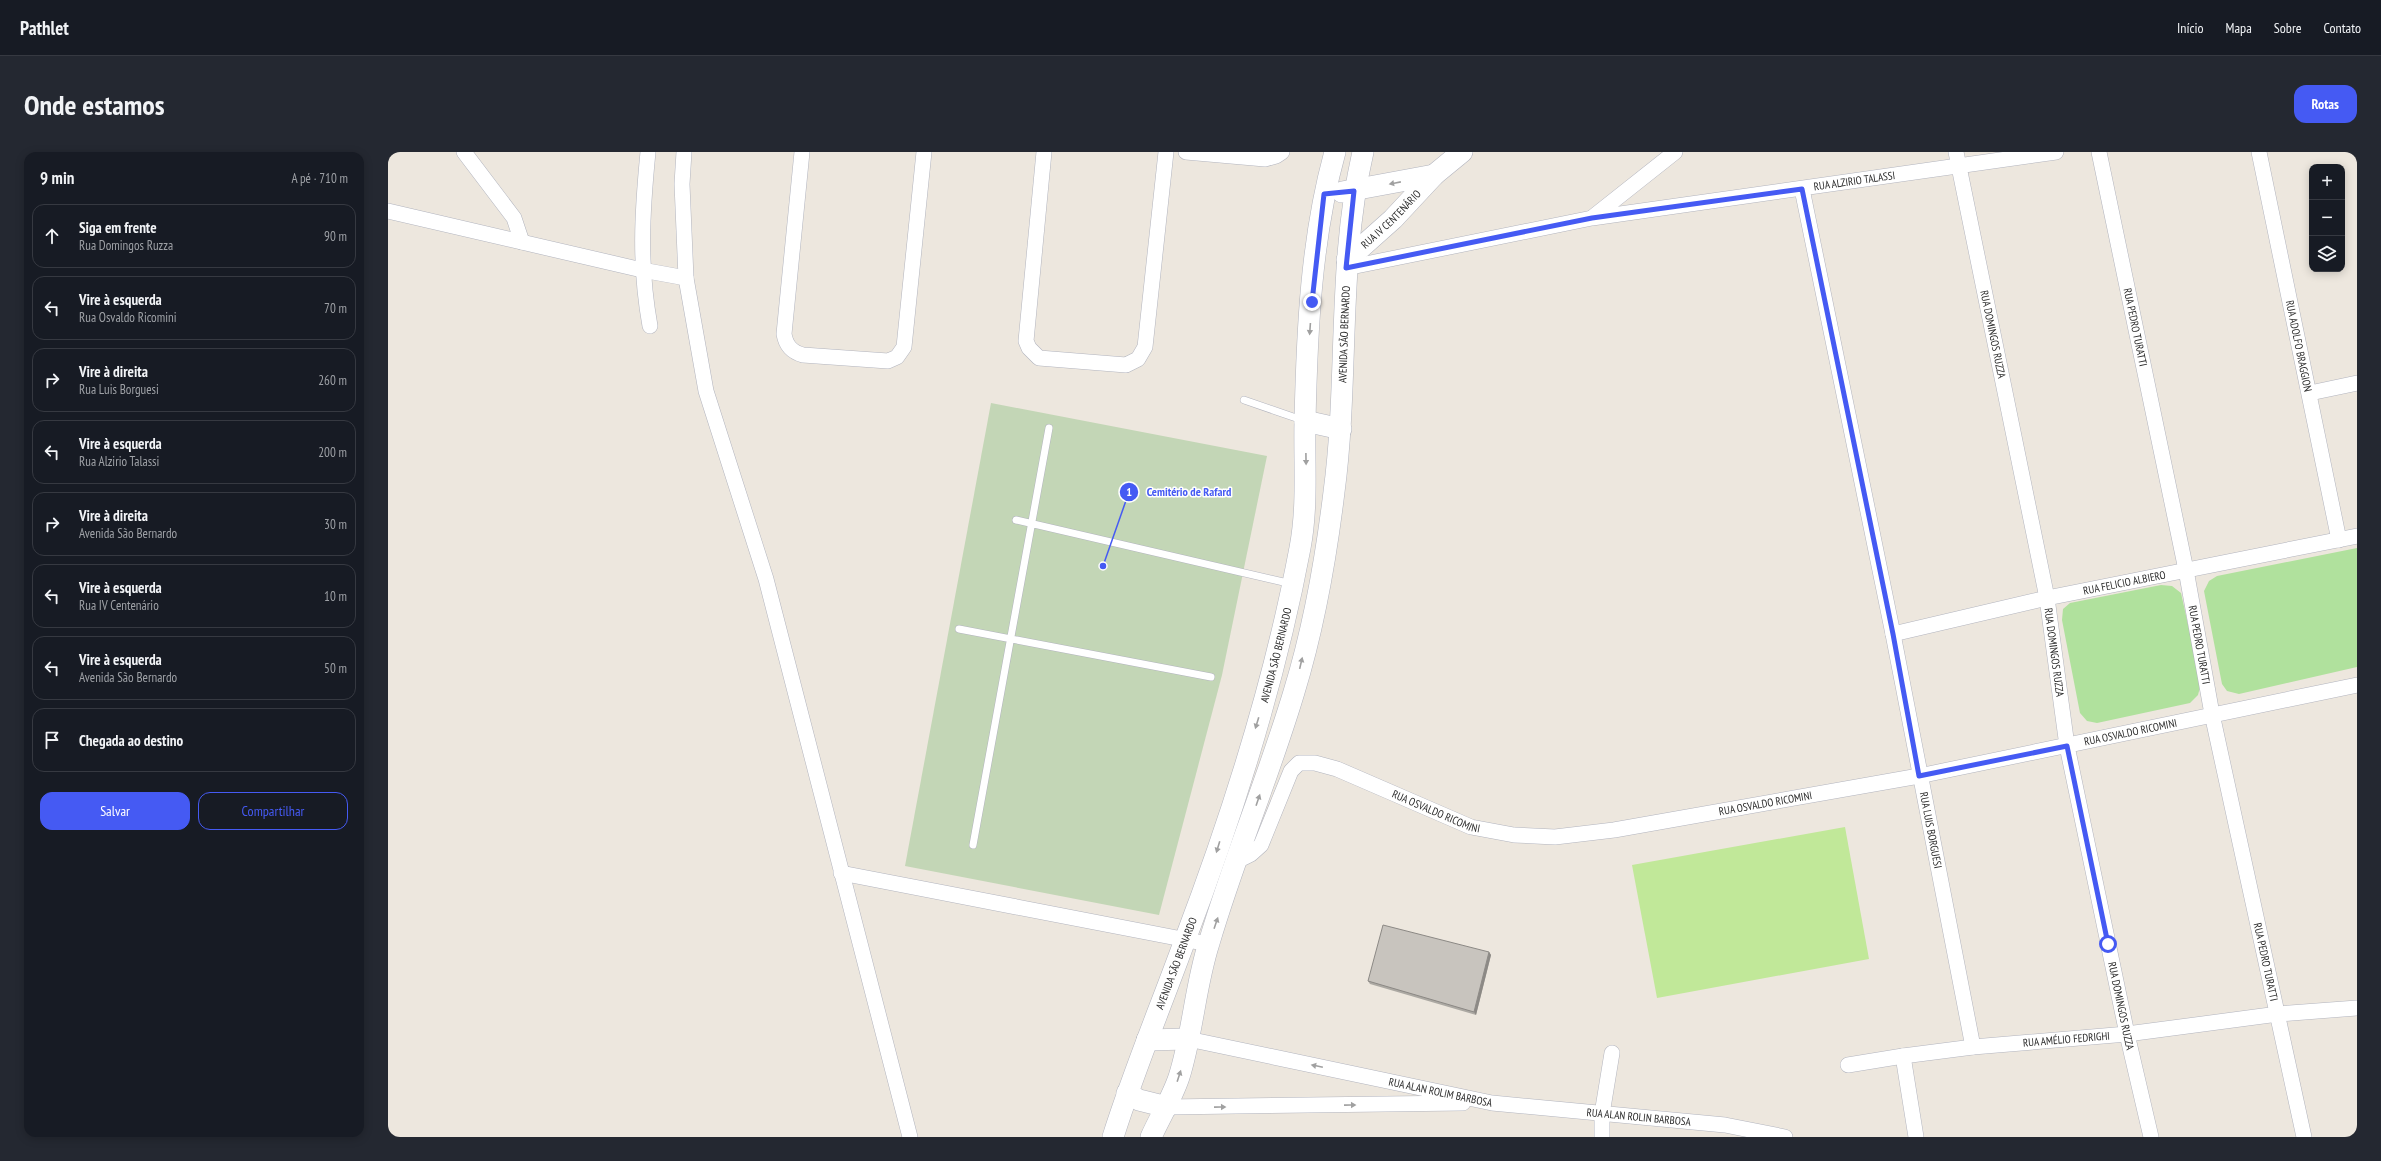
<!DOCTYPE html>
<html lang="pt">
<meta charset="utf-8">
<style>
:root{--surface:#171b24;--page:#242831;--text:#f1f3f6;--muted:#9ea1a6;--line:#363941;--accent:#455af3}
body{margin:0;font-family:"PT Sans Narrow",sans-serif;background:var(--page);color:var(--text)}
.controls{position:absolute;right:12px;top:12px;display:grid;overflow:hidden;border-radius:8px;box-shadow:0 2px 10px #0003}
.controls button{width:36px;height:36px;display:grid;place-items:center;padding:0;border:0;border-bottom:1px solid var(--line);background:var(--surface);color:var(--text);font:20px sans-serif}
.stop{position:absolute;width:12px;height:12px;margin:-9px;border:3px solid #455af3;border-radius:50%;background:#fff}
.stop.end{background:#455af3;border-color:#fff;box-shadow:0 1px 4px #0008}
.list{margin:0;padding:0;list-style:none}
h2{display:flex;justify-content:space-between;align-items:center;height:52px;margin:0;padding:0 16px;font-size:17px}
h2 small{font-size:13px;font-weight:400;color:var(--muted)}
.list li{display:grid;grid-template-columns:26px 1fr auto;gap:12px;align-items:center;box-sizing:border-box;height:64px;margin:0 8px 8px;padding:0 8px;border:1px solid var(--line);border-radius:12px}
.list b{display:block;font-size:15px;white-space:nowrap}
.list p{margin:0;font-size:13px;white-space:nowrap;color:var(--muted)}
.list em{font-size:13px;font-style:normal;color:var(--muted)}
.actions{display:flex;gap:8px;padding:12px 16px}
.actions a{flex:1;padding:9px 0;border:1px solid var(--accent);border-radius:12px;text-align:center;font-size:14px;color:var(--accent)}
.actions .main{background:var(--accent);color:#fff}
.icon{flex:none;width:22px;height:22px;fill:none;stroke:currentColor;stroke-width:2;stroke-linecap:round;stroke-linejoin:round}
.map{position:relative;flex:none;width:1969px;height:985px;overflow:hidden;border-radius:12px}
header{display:flex;align-items:center;gap:24px;box-sizing:border-box;height:56px;padding:0 20px;background:var(--surface);border-bottom:1px solid var(--line)}
header strong{font-size:19px}
nav{display:flex;gap:22px;margin-inline-start:auto;font-size:14px}
.intro{display:flex;align-items:center;justify-content:space-between;box-sizing:border-box;height:96px;padding:0 24px}
h1{margin:0;font-size:28px}
.button{padding:10px 18px;border-radius:12px;background:var(--accent);color:#fff;font-size:14px;font-weight:700}
main{display:flex;gap:24px;padding:0 24px}
aside{flex:1;background:var(--surface);border-radius:12px;box-shadow:0 2px 10px #0003}
.map>svg:first-child{display:block}
.green{fill:#b0e19d}
.cemetery{fill:#c3d6b6}
.pitch{fill:#c1e899}
.lines{fill:none;stroke-linecap:round;stroke-linejoin:round}
.lane-casing{stroke:#b2b4be;stroke-width:8}
.street-casing{stroke:#b2b4be;stroke-width:16}
.secondary-casing{stroke:#b2b4be;stroke-width:22}
.lane{stroke:#fff;stroke-width:7}
.street{stroke:#fff;stroke-width:15}
.secondary{stroke:#fff;stroke-width:21}
.wall{fill:#aca9a3}
.shaded-wall{fill:#8c8985}
.building{fill:#c8c4be;stroke:#8c8985}
.oneway{fill:#a0a0a0}
.route{stroke:#455af3;stroke-width:5}
.labels{text-anchor:middle;dominant-baseline:central;stroke-width:3;stroke-linejoin:round;paint-order:stroke}
.street-label{font-size:11px;fill:#2b2b2b;stroke:#fff}
.leader{fill:none;stroke:#455af3;stroke-width:1.5}
.callout-dot{fill:#455af3;stroke:#fff;stroke-width:1.5}
.mark-label{font-size:12px;text-anchor:middle;font-weight:bold;fill:#fff}
.callout-label{font-size:12px;text-anchor:middle;font-weight:bold;fill:#455af3;stroke:#fff;stroke-width:3;stroke-linejoin:round;paint-order:stroke}
</style>
<header>
<strong>Pathlet</strong>
<nav><a>Início</a><a>Mapa</a><a>Sobre</a><a>Contato</a></nav>
</header>
<div class="intro"><h1>Onde estamos</h1><a class="button">Rotas</a></div>
<main>
<aside>
<h2>9 min<small>A pé · 710 m</small></h2>
<ul class="list">
<li><svg class="icon" aria-label="ahead" viewBox="0 0 24 24"><path d="M12 20V5M6 11l6-6 6 6"/></svg><div><b>Siga em frente</b><p>Rua Domingos Ruzza</p></div><em>90 m</em></li>
<li><svg class="icon" aria-label="left" viewBox="0 0 24 24"><path d="M17 20v-9H6M10 6l-5 5 5 5"/></svg><div><b>Vire à esquerda</b><p>Rua Osvaldo Ricomini</p></div><em>70 m</em></li>
<li><svg class="icon" aria-label="right" viewBox="0 0 24 24"><path d="M7 20v-9h11M14 6l5 5-5 5"/></svg><div><b>Vire à direita</b><p>Rua Luis Borguesi</p></div><em>260 m</em></li>
<li><svg class="icon" aria-label="left" viewBox="0 0 24 24"><path d="M17 20v-9H6M10 6l-5 5 5 5"/></svg><div><b>Vire à esquerda</b><p>Rua Alzirio Talassi</p></div><em>200 m</em></li>
<li><svg class="icon" aria-label="right" viewBox="0 0 24 24"><path d="M7 20v-9h11M14 6l5 5-5 5"/></svg><div><b>Vire à direita</b><p>Avenida São Bernardo</p></div><em>30 m</em></li>
<li><svg class="icon" aria-label="left" viewBox="0 0 24 24"><path d="M17 20v-9H6M10 6l-5 5 5 5"/></svg><div><b>Vire à esquerda</b><p>Rua IV Centenário</p></div><em>10 m</em></li>
<li><svg class="icon" aria-label="left" viewBox="0 0 24 24"><path d="M17 20v-9H6M10 6l-5 5 5 5"/></svg><div><b>Vire à esquerda</b><p>Avenida São Bernardo</p></div><em>50 m</em></li>
<li><svg class="icon" aria-label="arrive" viewBox="0 0 24 24"><path d="M6 21V4h12l-3 4 3 4H6"/></svg><div><b>Chegada ao destino</b></div></li>
</ul>
<div class="actions"><a class="main">Salvar</a><a>Compartilhar</a></div>
</aside>
<div class="map">
<svg width="1969" height="985" viewBox="0 0 1969 985">
<rect width="100%" height="100%" fill="#ede7de"/>
<path class="green" d="M1969 396V515L1851 542 1839 539 1834 532 1816 439 1821 429 1829 424Z
M1773 433 1784 434 1793 441 1813 531 1810 543 1802 551 1709 571 1699 569 1692 561 1674 468 1675 457 1682 451Z"/>
<path class="cemetery" d="M603 251 879 304 834 523 771 763 517 714Z"/>
<path class="pitch" d="M1457 675 1481 807 1269 846 1244 713Z"/>
<g class="lines">
<defs>
<path id="lane" d="M856 248 914 268
M628 368 904 432
M571 477 823 525
M585 693 661 276"/>
<g id="street">
<path d="M76 0 126 66 134 90"/>
<path d="M260 0C254 61 251 113 262 174"/>
<path d="M296 0 294 32 298 126 318 239 378 427 522 985"/>
<path d="M414 0 396 182C398 194 404 200 415 203L500 209 509 205 516 195 536 0"/>
<path d="M656 0 638 189 641 196 651 206 738 213 750 207 757 195 778 0"/>
<path d="M798 0 877 7 888 4 894 0"/>
<path id="s1" d="M1568 0 1659 446 1679 594 1739 882 1763 985"/>
<path id="s2" d="M1711 0 1798 418 1824 562 1916 985"/>
<path id="s3" d="M1871 0 1951 388"/>
<path id="s4" d="M1414 37 1505 482 1585 895"/>
<path d="M0 59 254 118 298 126"/>
<path d="M1205 65 1287 0"/>
<path id="s5" d="M958 116 1204 66 1668 0"/>
<path d="M1922 241 1969 231"/>
<path id="s6" d="M1505 482 1659 446 1969 384"/>
<path id="s7" d="M849 709 863 702 873 693 903 619 911 611H927L949 617 1083 675 1126 683 1167 685 1226 678 1531 624 1969 533"/>
<path d="M453 721 820 792"/>
<path id="s8" d="M800 887 1104 951 1337 973 1397 985"/>
<path d="M1515 904 1528 985"/>
<path id="s9" d="M1460 913 1515 904 1585 895 1739 882 1890 862 1969 856"/>
<path d="M779 955 1075 951"/>
<path d="M1214 985V962L1224 901"/>
</g>
<g id="secondary">
<path d="M954 40 1046 23"/>
<path id="s10" d="M959 108 1005 67 1046 23 1074 0"/>
<path d="M917 269 953 277"/>
<path d="M759 888 800 887"/>
<path d="M739 941 751 948 779 955"/>
<path id="s11" d="M725 985C746 918 773 854 797 788 845 662 887 529 912 396 920 354 916 311 917 269 919 179 923 86 947 0"/>
<path id="s12" d="M763 985C772 965 784 946 791 925 805 881 807 834 821 791 846 706 881 624 906 540 926 475 938 406 946 340 961 227 949 112 975 0"/>
</g>
</defs>
<use href="#lane" class="lane-casing"/>
<use href="#street" class="street-casing"/>
<use href="#secondary" class="secondary-casing"/>
<use href="#lane" class="lane"/>
<use href="#street" class="street"/>
<use href="#secondary" class="secondary"/>
</g>
<path class="wall" d="M1101 800 1103 803 1088 863 982 832 980 829Z"/>
<path class="shaded-wall" d="M1101 800 1103 803 1088 863 1086 860Z"/>
<path class="building" d="M995 773 1101 800 1086 860 980 829Z"/>
<defs><path id="oneway-solid" d="M-6-.8H1V-3.2L6.5 0L1 3.2V.8H-6Z"/></defs>
<g class="oneway">
<use href="#oneway-solid" transform="translate(1007 31) rotate(169)"/>
<use href="#oneway-solid" transform="translate(922 177) rotate(94)"/>
<use href="#oneway-solid" transform="translate(918 307) rotate(89)"/>
<use href="#oneway-solid" transform="translate(913 511) rotate(-77)"/>
<use href="#oneway-solid" transform="translate(869 571) rotate(107)"/>
<use href="#oneway-solid" transform="translate(870 648) rotate(-71)"/>
<use href="#oneway-solid" transform="translate(830 695) rotate(107)"/>
<use href="#oneway-solid" transform="translate(828 771) rotate(-71)"/>
<use href="#oneway-solid" transform="translate(929 914) rotate(-168)"/>
<use href="#oneway-solid" transform="translate(791 924) rotate(-72)"/>
<use href="#oneway-solid" transform="translate(962 953) rotate(-1)"/>
<use href="#oneway-solid" transform="translate(832 955) rotate(-1)"/>
</g>
<g class="lines">
<path class="route" d="M924 150 936 42 966 39 958 116 1204 66 1414 37 1505 482 1531 624 1679 594 1720 792"/>
</g>
<g class="labels">
<g class="street-label">
<text stroke="none"><textPath href="#s5" startOffset="516">RUA ALZIRIO TALASSI</textPath></text>
<text stroke="none"><textPath href="#s10" startOffset="60">RUA IV CENTENÁRIO</textPath></text>
<text stroke="none"><textPath href="#s2" startOffset="179">RUA PEDRO TURATTI</textPath></text>
<text stroke="none"><textPath href="#s12" startOffset="831">AVENIDA SÃO BERNARDO</textPath></text>
<text stroke="none"><textPath href="#s1" startOffset="186">RUA DOMINGOS RUZZA</textPath></text>
<text stroke="none"><textPath href="#s3" startOffset="198">RUA ADOLFO BRAGGION</textPath></text>
<text stroke="none"><textPath href="#s6" startOffset="237">RUA FELICIO ALBIERO</textPath></text>
<text stroke="none"><textPath href="#s2" startOffset="503">RUA PEDRO TURATTI</textPath></text>
<text stroke="none"><textPath href="#s1" startOffset="510">RUA DOMINGOS RUZZA</textPath></text>
<text stroke="none"><textPath href="#s11" startOffset="509">AVENIDA SÃO BERNARDO</textPath></text>
<text stroke="none"><textPath href="#s7" startOffset="975">RUA OSVALDO RICOMINI</textPath></text>
<text stroke="none"><textPath href="#s7" startOffset="603">RUA OSVALDO RICOMINI</textPath></text>
<text stroke="none"><textPath href="#s7" startOffset="267">RUA OSVALDO RICOMINI</textPath></text>
<text stroke="none"><textPath href="#s4" startOffset="654">RUA LUIS BORGUESI</textPath></text>
<text stroke="none"><textPath href="#s2" startOffset="827">RUA PEDRO TURATTI</textPath></text>
<text stroke="none"><textPath href="#s11" startOffset="185">AVENIDA SÃO BERNARDO</textPath></text>
<text stroke="none"><textPath href="#s1" startOffset="870">RUA DOMINGOS RUZZA</textPath></text>
<text stroke="none"><textPath href="#s9" startOffset="220">RUA AMÉLIO FEDRIGHI</textPath></text>
<text stroke="none"><textPath href="#s8" startOffset="258">RUA ALAN ROLIM BARBOSA</textPath></text>
<text stroke="none"><textPath href="#s8" startOffset="458">RUA ALAN ROLIN BARBOSA</textPath></text>
</g>
</g>
<path class="leader" d="M715 414L741 340"/>
<g class="callout-dot">
<circle cx="715" cy="414" r="4"/>
<circle cx="741" cy="340" r="10"/>
</g>
<g class="mark-label">
<text x="741" y="344">1</text>
</g>
<g class="callout-label">
<text x="801" y="344">Cemitério de Rafard</text>
</g>
</svg>
<div class="controls">
<button>+</button>
<button>−</button>
<button><svg class="icon" aria-label="layers" viewBox="0 0 24 24"><path d="M12 4l9 5-9 5-9-5zM3 14l9 5 9-5"/></svg></button>
</div>
<div class="stop" style="left:1720px;top:792px"></div>
<div class="stop end" style="left:924px;top:150px"></div>
</div>
</main>
